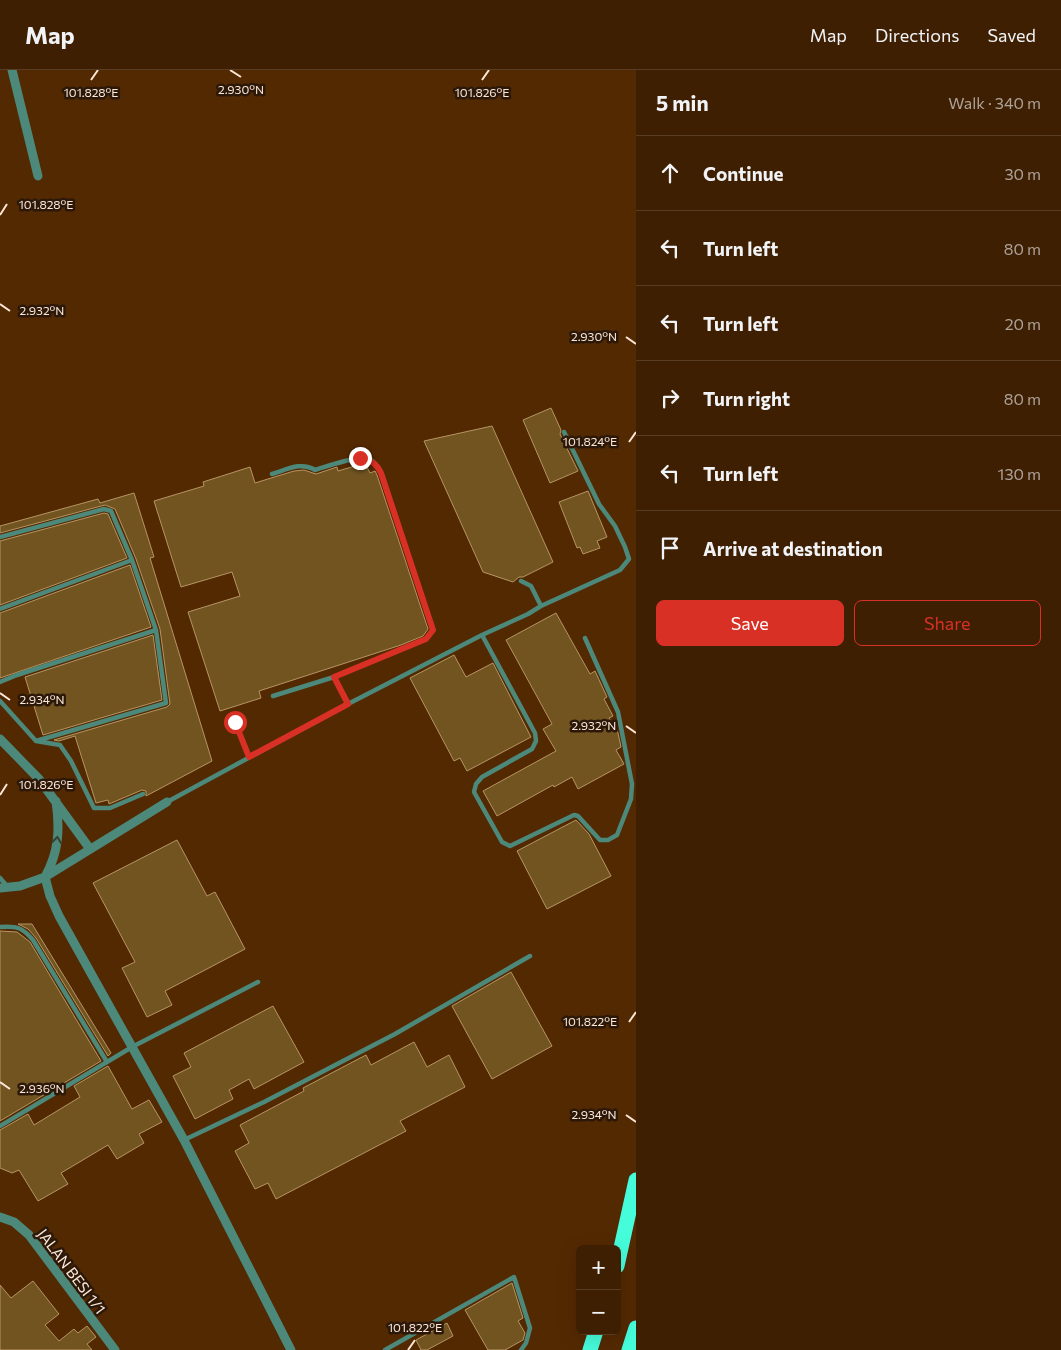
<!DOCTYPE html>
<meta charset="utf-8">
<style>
:root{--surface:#3e1f02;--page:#45270c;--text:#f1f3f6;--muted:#ada299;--line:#573d24;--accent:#d93025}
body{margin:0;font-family:Commissioner,sans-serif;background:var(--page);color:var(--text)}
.controls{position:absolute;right:15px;bottom:15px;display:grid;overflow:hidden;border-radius:8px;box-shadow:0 5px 20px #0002}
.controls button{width:45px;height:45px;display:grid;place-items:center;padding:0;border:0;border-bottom:1px solid var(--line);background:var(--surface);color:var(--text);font:25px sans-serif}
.stop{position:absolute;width:15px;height:15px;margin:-11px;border:4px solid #d93025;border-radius:50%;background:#fff}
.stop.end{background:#d93025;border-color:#fff;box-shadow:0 1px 5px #0008}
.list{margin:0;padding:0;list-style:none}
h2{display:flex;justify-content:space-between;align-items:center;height:65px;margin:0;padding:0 20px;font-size:21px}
h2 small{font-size:16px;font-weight:400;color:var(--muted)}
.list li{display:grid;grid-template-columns:32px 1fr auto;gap:15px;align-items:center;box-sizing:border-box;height:75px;padding:0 20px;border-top:1px solid var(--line)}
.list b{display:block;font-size:19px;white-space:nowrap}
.list em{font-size:16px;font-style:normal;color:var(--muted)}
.actions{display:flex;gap:10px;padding:15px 20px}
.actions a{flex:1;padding:11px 0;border:1px solid var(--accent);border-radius:8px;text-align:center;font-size:18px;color:var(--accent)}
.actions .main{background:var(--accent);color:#fff}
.icon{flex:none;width:28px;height:28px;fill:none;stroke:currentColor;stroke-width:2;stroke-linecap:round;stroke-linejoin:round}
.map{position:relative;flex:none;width:636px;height:1280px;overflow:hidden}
header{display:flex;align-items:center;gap:30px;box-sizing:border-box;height:70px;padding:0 25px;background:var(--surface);border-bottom:1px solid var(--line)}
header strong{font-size:24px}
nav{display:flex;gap:28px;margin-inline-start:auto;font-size:18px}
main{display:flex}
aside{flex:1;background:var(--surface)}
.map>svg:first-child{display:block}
.building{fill:#725421;stroke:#b69563}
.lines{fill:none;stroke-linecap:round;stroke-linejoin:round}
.lane{stroke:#4c897b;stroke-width:4.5}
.street{stroke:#4c897b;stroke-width:9}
.highway{stroke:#45fcdb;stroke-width:15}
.oneway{stroke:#374031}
.route{stroke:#d93025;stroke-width:6}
.ticks{fill:none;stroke:#fce7d7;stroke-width:2}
.labels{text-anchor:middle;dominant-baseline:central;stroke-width:5;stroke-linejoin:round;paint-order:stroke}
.street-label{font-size:15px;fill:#fce7d7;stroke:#2b1809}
.ticks-label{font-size:12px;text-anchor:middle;fill:#fce7d7;stroke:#2b1809;stroke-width:5;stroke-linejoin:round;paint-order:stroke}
</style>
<header>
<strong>Map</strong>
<nav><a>Map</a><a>Directions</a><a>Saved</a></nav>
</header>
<main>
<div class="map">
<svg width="636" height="1280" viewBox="0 0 636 1280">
<rect width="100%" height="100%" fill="#532902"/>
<path class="building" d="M551 338 561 360 560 364 578 401 550 413 523 350Z
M492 356 553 492 523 507H519L513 512 483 502 424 371Z
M365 393 370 403 375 401 377 405 428 559 423 566 401 575 259 621 261 628 220 641 188 542 240 526 232 502 181 517 154 431 204 416 203 412 250 397 255 413 294 401 304 400 316 404 337 397 338 401Z
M588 421 607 467 597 471 600 478 583 484 580 477 577 478 559 432Z
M134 423 154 487 150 488 212 691 146 726V721L142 720 109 734 108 730 96 733 75 666 59 671 54 670 167 637 170 634 160 559 136 489 115 439 105 435 0 463V456L98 429 100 433Z
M104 443 108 444 127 488 0 535V471Z
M130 495 151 557 0 608V543Z
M556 543 590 604 595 601 607 627 604 629 613 646 609 648 618 663 621 677 616 680 624 694 578 719 572 707 554 717 553 715 497 746 483 721 556 681 543 659 552 654 506 570Z
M153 565 162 630 43 665 25 607Z
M454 585 466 607 493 593 531 667 467 701 460 688 454 691 410 608Z
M576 750 589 764 611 806 547 839 517 781Z
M177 770 207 826 215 822 245 879 165 921 172 935 147 947 122 898 135 892 93 813Z
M18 854H32L111 983 108 986 36 868 28 859Z
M0 861 17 862 30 872 101 991 0 1051Z
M511 902 552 976 492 1009 452 936Z
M273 936 304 992 254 1019 249 1009 229 1020 233 1029 195 1049 173 1006 191 997 184 983Z
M414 972 427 997 449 985 465 1017 400 1051 406 1061 276 1129 268 1113 255 1119 235 1081 249 1073 240 1055 304 1021 303 1018 366 985 371 995Z
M108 996 132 1039 149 1030 162 1052 139 1064 144 1073 117 1089 108 1075 61 1103 68 1114 38 1131 19 1100 12 1103 0 1098V1060L28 1044 34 1055 80 1027 74 1016Z
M33 1211 59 1244 45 1255 59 1271 74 1259 78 1263 87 1256 96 1267 87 1274 92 1280H0V1215L11 1228Z
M512 1213 523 1248 518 1251 525 1263 523 1270 505 1280H488L465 1240Z
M447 1253 453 1266 427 1280H421L416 1270Z"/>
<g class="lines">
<path class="lane" d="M272 404C286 400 301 391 315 400 328 396 360 384 371 390 376 393 378 398 381 403L433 560 426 569 334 607
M0 467 104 439 111 441 132 490 156 560 166 633 36 671
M541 536 620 500 629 489 625 477 615 456 599 434 564 362
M0 539 132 490
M482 565 535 663 536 671 532 679 482 707 476 714 474 722 502 772 510 776 574 745 578 746 600 770H608L617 765 631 729 632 714 618 642 585 568
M0 612 17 605 156 560
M273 626 334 607 348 634
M0 631 36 671 60 675 71 691 94 738H110L143 724
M235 652 249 687
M167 732 348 634 482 565 528 544 541 536 531 516 521 511
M0 808 7 816
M0 857C17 856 22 857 33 870L107 992
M0 1056 132 977 258 912
M184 1070 264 1032 395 964 530 886
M385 1280 514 1207 530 1258 526 1273 521 1280"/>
<path class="street" d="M12 0 38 106
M0 669 39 709 90 779
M56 731C60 759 59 782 45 807L50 826 59 846 184 1070 291 1280
M0 818 20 816 45 807 167 732
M0 1147 14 1152 29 1165 115 1280"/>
<path class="highway" d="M617 1196 636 1110
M590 1280 596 1261
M629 1280 636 1258"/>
</g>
<defs><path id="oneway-chevron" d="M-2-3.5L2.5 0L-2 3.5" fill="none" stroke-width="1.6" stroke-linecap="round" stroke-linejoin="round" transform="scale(1.25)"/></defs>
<use class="oneway" href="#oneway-chevron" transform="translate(57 770) rotate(-83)"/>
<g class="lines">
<path class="route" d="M235 652 249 687 348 634 334 607 426 569 433 560 381 403C376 393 371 390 360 388"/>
</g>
<path class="ticks" d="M230 0 241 7M91 10 98 0M482 10 489 0M0 145 7 134M0 234 10 241M626 267 636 274M629 372 636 362M0 623 10 630M626 656 636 663M0 725 7 714M629 952 636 942M0 1012 10 1019M626 1045 636 1052M408 1280 415 1270"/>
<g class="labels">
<g class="street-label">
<text transform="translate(72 1201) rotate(53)">JALAN BESI 1/1</text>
</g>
</g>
<g class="ticks-label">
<text x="241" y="24">2.930°N</text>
<text x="91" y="27">101.828°E</text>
<text x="482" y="27">101.826°E</text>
<text x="46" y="139">101.828°E</text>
<text x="42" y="245">2.932°N</text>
<text x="594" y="271">2.930°N</text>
<text x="590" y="376">101.824°E</text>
<text x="42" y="634">2.934°N</text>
<text x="594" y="660">2.932°N</text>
<text x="46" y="719">101.826°E</text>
<text x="590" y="956">101.822°E</text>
<text x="42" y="1023">2.936°N</text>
<text x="594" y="1049">2.934°N</text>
<text x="415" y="1262">101.822°E</text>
</g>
</svg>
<div class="controls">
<button>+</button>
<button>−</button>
</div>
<div class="stop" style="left:235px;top:652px"></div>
<div class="stop end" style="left:360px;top:388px"></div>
</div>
<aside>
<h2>5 min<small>Walk · 340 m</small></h2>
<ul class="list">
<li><svg class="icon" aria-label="ahead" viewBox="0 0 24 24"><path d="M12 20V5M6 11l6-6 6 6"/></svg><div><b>Continue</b></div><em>30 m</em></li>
<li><svg class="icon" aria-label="left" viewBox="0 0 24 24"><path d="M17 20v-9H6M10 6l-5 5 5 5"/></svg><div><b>Turn left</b></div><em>80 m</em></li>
<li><svg class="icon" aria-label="left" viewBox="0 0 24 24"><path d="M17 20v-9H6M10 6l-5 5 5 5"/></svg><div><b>Turn left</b></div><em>20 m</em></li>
<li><svg class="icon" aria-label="right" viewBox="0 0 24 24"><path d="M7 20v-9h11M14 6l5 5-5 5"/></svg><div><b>Turn right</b></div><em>80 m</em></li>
<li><svg class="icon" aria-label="left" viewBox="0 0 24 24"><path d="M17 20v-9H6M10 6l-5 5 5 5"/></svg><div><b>Turn left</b></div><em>130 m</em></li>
<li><svg class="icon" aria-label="arrive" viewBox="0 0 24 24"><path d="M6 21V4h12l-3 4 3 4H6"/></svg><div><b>Arrive at destination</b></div></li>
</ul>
<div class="actions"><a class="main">Save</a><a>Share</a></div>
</aside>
</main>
